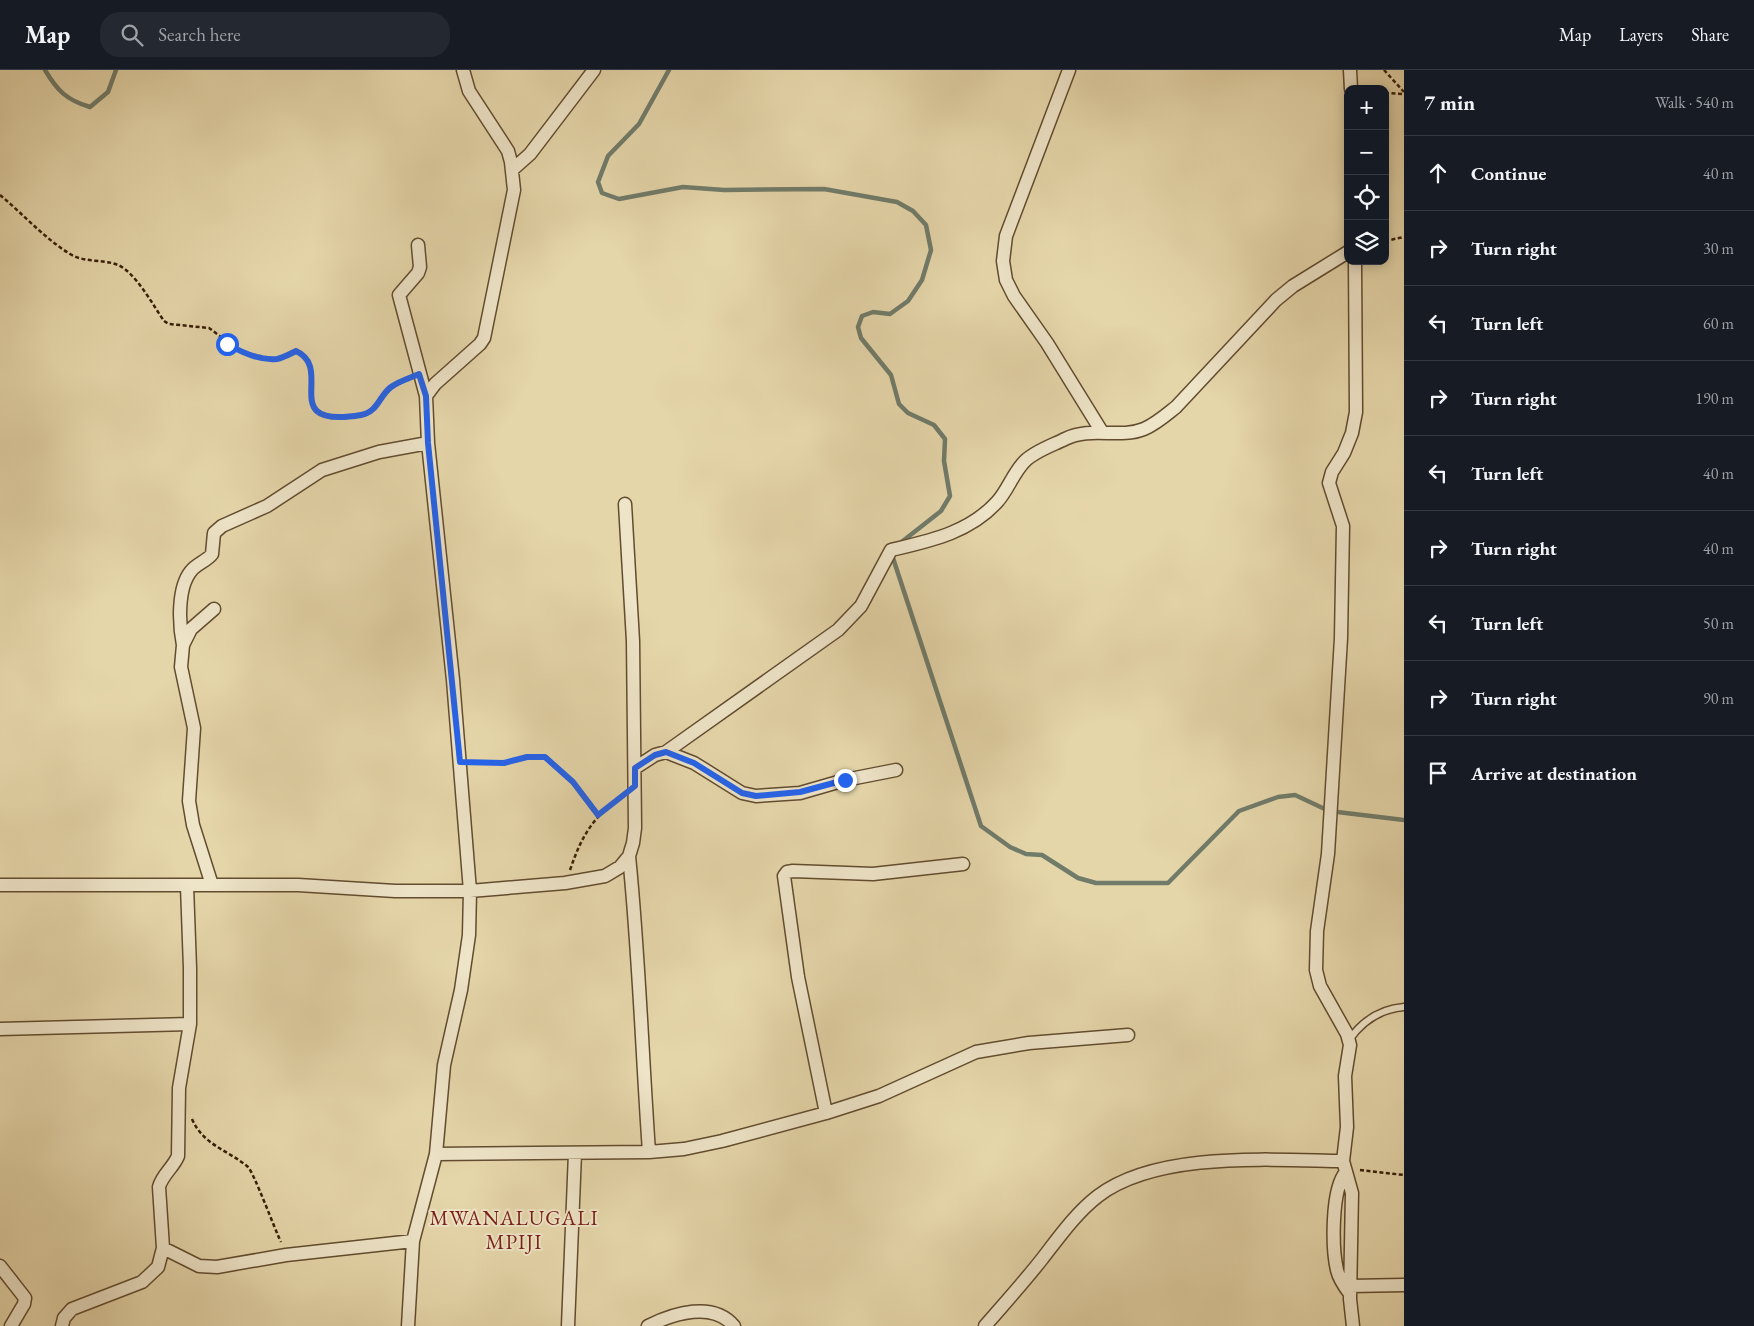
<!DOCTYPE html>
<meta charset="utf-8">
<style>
:root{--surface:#171b24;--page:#242831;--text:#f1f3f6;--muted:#9ea1a6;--line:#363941}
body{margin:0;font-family:"EB Garamond",serif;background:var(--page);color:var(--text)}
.controls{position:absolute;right:15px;top:15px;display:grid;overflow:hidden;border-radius:10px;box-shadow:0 2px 12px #0003}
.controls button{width:45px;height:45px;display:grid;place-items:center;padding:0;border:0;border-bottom:1px solid var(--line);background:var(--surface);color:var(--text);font:25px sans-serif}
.stop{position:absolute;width:15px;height:15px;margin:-11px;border:4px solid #2563eb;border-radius:50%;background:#fff}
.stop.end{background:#2563eb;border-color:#fff;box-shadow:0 1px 5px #0008}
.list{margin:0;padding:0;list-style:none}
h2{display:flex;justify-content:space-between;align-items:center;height:65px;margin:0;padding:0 20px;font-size:21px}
h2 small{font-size:16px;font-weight:400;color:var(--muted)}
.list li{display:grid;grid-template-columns:32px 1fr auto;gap:15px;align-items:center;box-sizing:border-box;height:75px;padding:0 20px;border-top:1px solid var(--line)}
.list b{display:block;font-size:19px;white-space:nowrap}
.list em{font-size:16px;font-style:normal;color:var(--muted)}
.icon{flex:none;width:28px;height:28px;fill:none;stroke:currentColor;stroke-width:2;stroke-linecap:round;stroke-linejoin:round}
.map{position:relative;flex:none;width:1404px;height:1256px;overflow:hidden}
header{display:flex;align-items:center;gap:30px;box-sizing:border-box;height:70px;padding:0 25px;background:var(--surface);border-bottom:1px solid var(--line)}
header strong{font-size:24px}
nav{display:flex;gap:28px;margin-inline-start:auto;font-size:18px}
.search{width:350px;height:45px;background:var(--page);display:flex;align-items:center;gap:12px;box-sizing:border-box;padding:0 18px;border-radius:20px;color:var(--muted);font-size:19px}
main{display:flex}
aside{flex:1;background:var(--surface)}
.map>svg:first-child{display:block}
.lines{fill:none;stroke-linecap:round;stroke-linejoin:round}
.stream{stroke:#707b6a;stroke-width:4.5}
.lane-casing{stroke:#624c2f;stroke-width:9}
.street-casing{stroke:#624c2f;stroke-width:15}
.path{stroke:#371e06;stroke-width:2.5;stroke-dasharray:4 2.5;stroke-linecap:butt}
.lane{stroke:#eee4c8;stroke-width:6}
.street{stroke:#eee4c8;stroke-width:12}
.route{stroke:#2563eb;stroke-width:6}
.labels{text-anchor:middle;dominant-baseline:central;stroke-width:4;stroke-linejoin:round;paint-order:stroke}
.quarter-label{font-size:21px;letter-spacing:1px;fill:#7a1f14;stroke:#eee4c8}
</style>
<header>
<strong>Map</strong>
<div class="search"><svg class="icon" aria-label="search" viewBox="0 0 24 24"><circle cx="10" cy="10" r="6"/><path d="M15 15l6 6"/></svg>Search here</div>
<nav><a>Map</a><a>Layers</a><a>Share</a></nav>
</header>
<main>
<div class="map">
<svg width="1404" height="1256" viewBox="0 0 1404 1256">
<rect width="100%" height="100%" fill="#e5d6aa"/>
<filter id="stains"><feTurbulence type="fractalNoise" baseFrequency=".004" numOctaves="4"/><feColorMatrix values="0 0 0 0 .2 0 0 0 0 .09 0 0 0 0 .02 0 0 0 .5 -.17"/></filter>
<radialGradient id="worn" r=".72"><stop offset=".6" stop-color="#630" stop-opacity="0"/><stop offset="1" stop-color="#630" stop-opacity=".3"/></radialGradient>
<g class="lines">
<path class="stream" d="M45 0C57 20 66 30 90 37L108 22 116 0
M669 0 639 54 608 86 598 112 602 123 619 129 683 117 724 120 824 119 897 132 913 141 926 155 931 180 922 210 908 231 890 244 873 242 862 246 858 257 861 268 891 305 899 334 908 343 934 355 945 369 944 391 950 426 941 441 899 474
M892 485 981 756 1010 777 1026 784 1042 785 1078 808 1096 813H1168L1239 741 1278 727 1295 725 1329 741 1404 750"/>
<defs>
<path id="lane" d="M1349 970C1363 950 1380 939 1404 937"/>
<path id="street" d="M1069 0 1006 166 1003 191 1006 210 1014 226 1047 273 1102 362
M1350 0 1351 19
M512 100 530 84 594 0
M418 175 420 197 418 203 399 225 426 326
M183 575C179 555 177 518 191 501 196 494 207 491 212 484L214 463 222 456 267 436 322 400 379 382 428 373
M666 682 838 560 861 536 891 480C929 471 969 463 997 432 1008 420 1013 403 1025 391 1035 381 1053 375 1065 369 1091 356 1119 369 1144 359 1156 354 1166 345 1176 337L1276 230 1293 216 1348 182
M635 698 655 685 666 682 694 693 742 723 756 726 800 723 845 710 896 700
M629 786C639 884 642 983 649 1082
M0 815H298L395 821H470L565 813 605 806 620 797 629 786 633 773 635 758 633 571 625 434
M212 815 193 755 189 731 194 658 181 597 183 575 191 559 214 539
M0 959 190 954
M826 1043 798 907 784 806 787 802 793 801 873 804 963 794
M436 1084 649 1082 684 1079 722 1071 826 1043 879 1026 976 982 1029 973 1128 965
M1346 1102C1331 1119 1332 1178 1337 1200 1339 1209 1344 1216 1350 1224
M163 1178 199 1196 217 1197 286 1185 413 1171
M0 1196 25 1228 24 1234 11 1256
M1350 1216 1404 1215
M62 1256 64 1248 72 1239 142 1212 158 1197 163 1178 159 1117C162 1105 173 1098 178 1086L179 1018 190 954V898L187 816
M408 1256 413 1171 436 1084 444 995 461 920 469 865 470 821 453 610 428 373 426 326 435 314 480 274 484 268 514 120 511 92 508 81 469 21 463 0
M568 1256 575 1083
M648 1256C674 1243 713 1231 734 1256
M985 1256C1004 1234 1024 1212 1042 1189 1059 1167 1076 1143 1098 1126 1157 1081 1271 1090 1343 1091
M1353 1256 1350 1229 1352 1123 1343 1091 1347 1057 1345 1006 1350 975 1347 964 1320 916 1316 900 1317 861 1328 784 1341 568 1343 456 1329 413 1332 402 1344 383 1352 363 1356 342 1355 191"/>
</defs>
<use href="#lane" class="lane-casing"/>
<use href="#street" class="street-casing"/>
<path class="path" d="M1384 0 1404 22
M1385 23 1404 24
M0 125C23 144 44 168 70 184 85 193 103 189 118 195 135 202 153 235 164 251L169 254 209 258 243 283 277 289 295 281C335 298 277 358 357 345 380 341 376 328 391 317 396 313 403 311 408 309
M1385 171 1404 167
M471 693H504L527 687H545L573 712 598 745
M570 800C582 765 592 749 621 726
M192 1049C203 1075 228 1080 248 1097 254 1103 275 1160 281 1172
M1360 1100 1404 1105"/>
<use href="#lane" class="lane"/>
<use href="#street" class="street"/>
</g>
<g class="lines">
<path class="route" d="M227 274C241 282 260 291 277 289 283 288 290 284 296 281 336 299 275 359 361 345 378 342 379 326 391 317 399 311 410 308 419 304L426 326 428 373 460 692 504 693 527 687H545L573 712 598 745 635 716V698L655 685 666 682 694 693 742 723 756 726 800 722 845 710"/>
</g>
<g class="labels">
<g class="quarter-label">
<text x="514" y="1147">MWANALUGALI<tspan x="514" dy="24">MPIJI</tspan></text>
</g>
</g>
<rect width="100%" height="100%" filter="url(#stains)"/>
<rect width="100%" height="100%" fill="url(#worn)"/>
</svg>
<div class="controls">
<button>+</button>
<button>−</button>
<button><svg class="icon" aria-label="locate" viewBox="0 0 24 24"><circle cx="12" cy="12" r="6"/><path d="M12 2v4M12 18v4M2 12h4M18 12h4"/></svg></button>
<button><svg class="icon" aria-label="layers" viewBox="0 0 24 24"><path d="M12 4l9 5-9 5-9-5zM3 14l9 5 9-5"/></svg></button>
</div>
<div class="stop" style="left:227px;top:274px"></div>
<div class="stop end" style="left:845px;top:710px"></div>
</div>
<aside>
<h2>7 min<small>Walk · 540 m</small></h2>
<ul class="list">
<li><svg class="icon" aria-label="ahead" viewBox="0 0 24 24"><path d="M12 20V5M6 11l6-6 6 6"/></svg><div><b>Continue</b></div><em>40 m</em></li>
<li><svg class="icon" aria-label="right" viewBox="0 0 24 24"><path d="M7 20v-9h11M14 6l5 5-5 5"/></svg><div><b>Turn right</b></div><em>30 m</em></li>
<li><svg class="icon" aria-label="left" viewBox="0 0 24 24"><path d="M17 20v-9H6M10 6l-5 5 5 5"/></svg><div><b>Turn left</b></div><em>60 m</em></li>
<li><svg class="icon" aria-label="right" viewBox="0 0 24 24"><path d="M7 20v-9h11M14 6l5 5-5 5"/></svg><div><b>Turn right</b></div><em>190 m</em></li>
<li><svg class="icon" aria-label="left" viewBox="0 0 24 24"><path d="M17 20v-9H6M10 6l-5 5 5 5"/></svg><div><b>Turn left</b></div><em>40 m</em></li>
<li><svg class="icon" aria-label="right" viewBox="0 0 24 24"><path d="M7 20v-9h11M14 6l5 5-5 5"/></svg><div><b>Turn right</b></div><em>40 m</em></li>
<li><svg class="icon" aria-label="left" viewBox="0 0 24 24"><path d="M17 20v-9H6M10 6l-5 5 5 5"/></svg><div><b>Turn left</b></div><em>50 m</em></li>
<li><svg class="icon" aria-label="right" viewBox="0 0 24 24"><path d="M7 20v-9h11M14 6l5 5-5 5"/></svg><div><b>Turn right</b></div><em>90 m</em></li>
<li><svg class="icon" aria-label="arrive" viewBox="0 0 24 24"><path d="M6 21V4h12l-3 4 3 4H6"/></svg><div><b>Arrive at destination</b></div></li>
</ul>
</aside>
</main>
